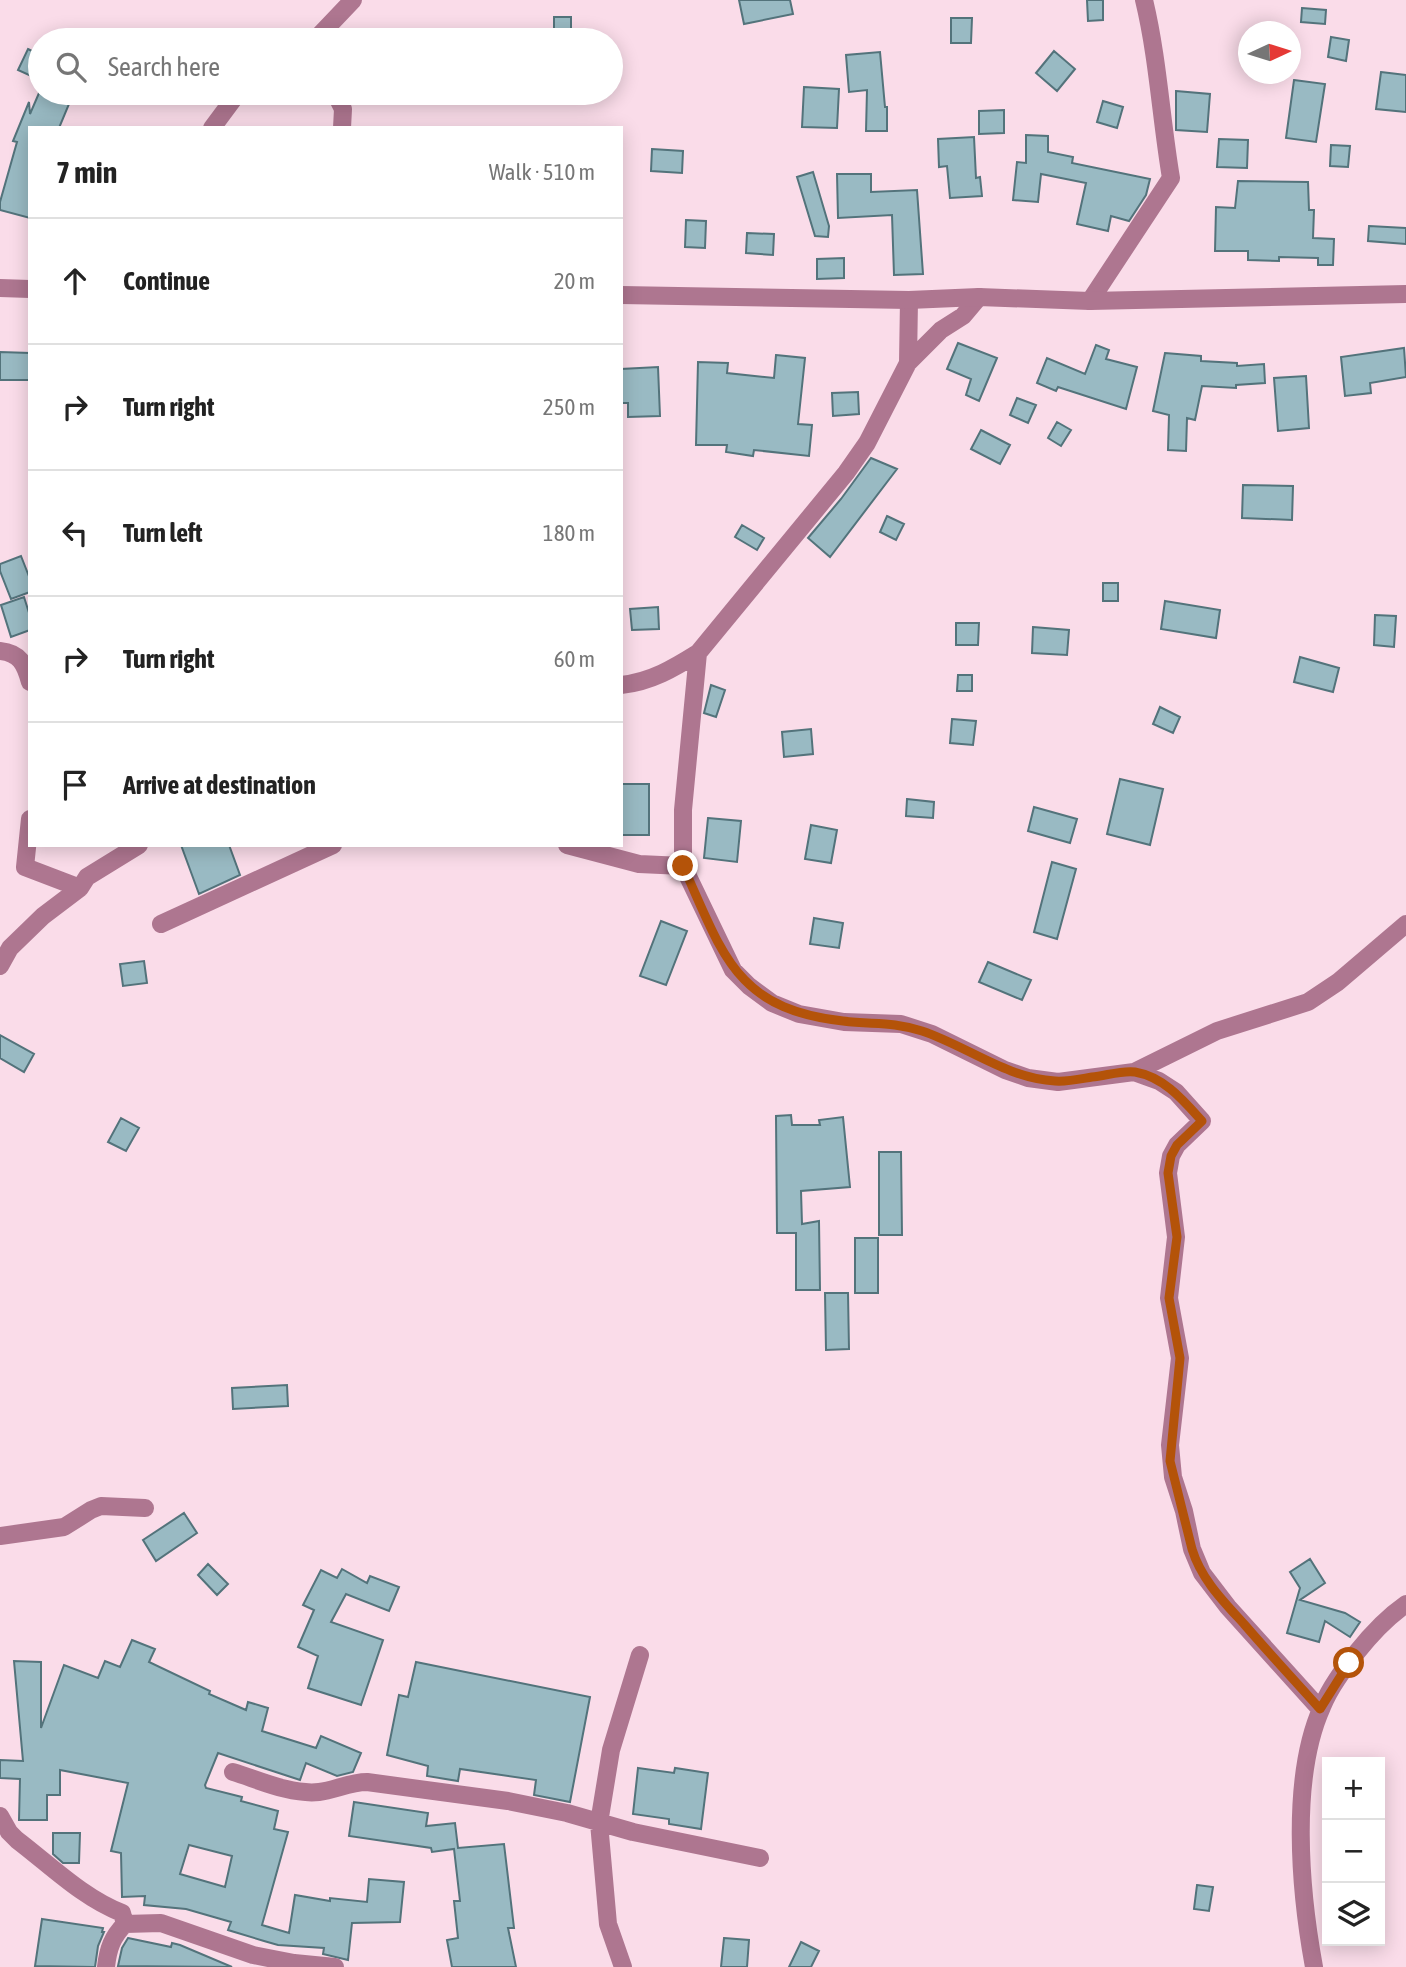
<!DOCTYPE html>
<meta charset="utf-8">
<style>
:root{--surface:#fff;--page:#f6f6f6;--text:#222;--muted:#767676;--line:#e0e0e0}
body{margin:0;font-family:"Asap Condensed",sans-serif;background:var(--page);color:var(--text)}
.controls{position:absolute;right:21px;bottom:21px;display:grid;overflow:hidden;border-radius:0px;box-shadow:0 4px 18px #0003}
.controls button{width:63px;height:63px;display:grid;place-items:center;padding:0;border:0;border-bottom:2px solid var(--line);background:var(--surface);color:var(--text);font:35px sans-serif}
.compass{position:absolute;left:1238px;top:21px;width:63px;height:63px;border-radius:50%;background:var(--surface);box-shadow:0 4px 18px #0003;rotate:86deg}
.stop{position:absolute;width:21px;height:21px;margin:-16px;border:5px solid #b45309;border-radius:50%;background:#fff}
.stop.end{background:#b45309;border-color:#fff;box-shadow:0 2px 7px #0008}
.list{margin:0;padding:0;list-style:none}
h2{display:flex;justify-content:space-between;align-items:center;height:91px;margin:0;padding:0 28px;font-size:30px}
h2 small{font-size:23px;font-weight:400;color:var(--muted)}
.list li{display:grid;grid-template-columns:46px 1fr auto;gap:21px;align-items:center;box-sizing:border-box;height:126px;padding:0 28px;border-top:2px solid var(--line)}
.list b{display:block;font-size:26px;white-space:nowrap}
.list em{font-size:23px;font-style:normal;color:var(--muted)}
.icon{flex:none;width:38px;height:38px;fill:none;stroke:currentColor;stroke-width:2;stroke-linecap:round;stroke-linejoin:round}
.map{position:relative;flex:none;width:1406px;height:1967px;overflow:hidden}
.search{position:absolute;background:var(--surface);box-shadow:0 4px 18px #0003;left:28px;top:28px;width:595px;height:77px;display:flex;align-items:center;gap:18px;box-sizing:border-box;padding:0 24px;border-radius:38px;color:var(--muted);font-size:26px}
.panel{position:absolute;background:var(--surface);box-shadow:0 4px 18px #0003;left:28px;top:126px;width:595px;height:721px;border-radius:0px}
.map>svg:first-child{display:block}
.building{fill:#99bac3;stroke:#53737b;stroke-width:2;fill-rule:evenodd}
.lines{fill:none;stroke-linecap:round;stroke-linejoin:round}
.minor{stroke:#ae7690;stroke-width:18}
.tertiary{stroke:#ae7690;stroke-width:18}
.route{stroke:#b45309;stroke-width:9}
</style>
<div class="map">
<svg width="1406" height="1967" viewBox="0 0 1406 1967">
<rect width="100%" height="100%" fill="#fadce9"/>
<path class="building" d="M739 0H790L793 14 744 24Z
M1087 0H1103V20L1088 21Z
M1302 8 1326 10 1325 24 1301 22Z
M554 17H571V38L554 37Z
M951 18H972L971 43H951Z
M1331 37 1349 40 1346 61 1328 57Z
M28 49 40 55V80L18 70Z
M1054 51 1075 69 1057 91 1036 73Z
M880 52 885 107H887V131H866L867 90 849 92 846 55Z
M1381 72 1406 75V112L1376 109Z
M1294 80 1325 84 1316 142 1286 138Z
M804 87 839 89 837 128 802 127Z
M1176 91 1210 94 1207 132 1176 130Z
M39 93H69L65 102 69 104 59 128H30V218L0 210V202L17 142 13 141 29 102 30 114Z
M1103 101 1123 107 1117 128 1097 122Z
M1004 110V133L979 134V111Z
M1026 135 1048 136V152L1073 157 1072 163 1150 179 1146 195 1129 221 1111 216 1108 231 1077 224 1086 183 1041 174 1038 202 1013 200 1017 162 1026 163Z
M974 137 976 178 980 177 982 196 950 198 947 166 939 167 938 139Z
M1219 139 1248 140 1247 168 1217 167Z
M1331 145 1350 146 1348 167 1330 166Z
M652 149 683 151 682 173 651 171Z
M813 172 829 226 828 237 815 236 797 177Z
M837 174H871V192L917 190 923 274 894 275 892 215 838 218Z
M1238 181 1308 182 1309 210H1314L1313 238 1334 239 1333 265H1318V258L1279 257V261L1248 260V251H1215L1216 207 1235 208Z
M686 220 706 221 705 248 685 247Z
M1369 226 1406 228V244L1368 241Z
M747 233 774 234 773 255 746 253Z
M844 258V278L817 279V259Z
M958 343 997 358 979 401 966 395 971 379 947 369Z
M1096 345 1109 350 1106 359 1137 367 1126 409 1058 387 1056 391 1037 383 1047 358 1085 374Z
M1404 348 1406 377 1370 383 1371 393 1345 396 1341 357Z
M0 352 30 353V380H0Z
M1165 353 1201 356V361L1237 363V366L1264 364 1265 383 1236 385V388L1202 386 1195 420 1187 418 1186 451 1168 450 1169 415 1153 411Z
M776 355 805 358 798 424 812 425 809 456 754 450 753 456 726 452 727 445H696L698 362 728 363 727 373 774 378Z
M658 367 660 416 628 417V403H621V369Z
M1306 376 1309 428 1278 431 1274 378Z
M858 392 859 414 833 416 832 393Z
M1017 398 1036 405 1028 423 1010 415Z
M1057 422 1071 430 1061 446 1048 438Z
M981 430 1010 445 1000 464 971 449Z
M871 458 897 469 830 557 808 538 841 499Z
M1243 485 1293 486 1292 520 1242 518Z
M887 516 904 524 896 540 880 532Z
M742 525 764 538 757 550 735 537Z
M21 556 30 579V592L11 599 0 571V564Z
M1103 583H1118V601H1103Z
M24 597 30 616V630L11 637 1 605Z
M1165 601 1220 610 1216 638 1161 629Z
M658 607 659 629 632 630 630 609Z
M1375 615 1396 616 1394 647 1374 645Z
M956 623H979L978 645H956Z
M1033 627 1069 630 1067 655 1032 653Z
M1300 657 1339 668 1333 692 1294 682Z
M958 675H972V691H957Z
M711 685 725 690 716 717 704 713Z
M1160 707 1180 717 1173 733 1153 724Z
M952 719 976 721 973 745 950 743Z
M811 729 813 754 784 757 782 732Z
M1120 779 1163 789 1150 845 1107 834Z
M621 784H649V835H621Z
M907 799 934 802 933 818 906 816Z
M1034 807 1077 819 1070 843 1028 831Z
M708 818 741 821 737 862 704 858Z
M811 825 837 830 831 863 805 859Z
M181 845H229L240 875 199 894Z
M1052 862 1076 869 1057 939 1034 932Z
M814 918 843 923 839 948 810 944Z
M661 921 687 931 666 985 640 976Z
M144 961 147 983 123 986 120 964Z
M988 962 1031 980 1022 1000 979 982Z
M0 1035 34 1054 24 1072 0 1058Z
M791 1115 792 1125H820L819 1120 843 1117 850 1187 801 1191 802 1224 819 1221 820 1290H796V1233H777L776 1116Z
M121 1118 139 1128 126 1151 108 1142Z
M879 1152H901L902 1235H879Z
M855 1238H878V1293H855Z
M825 1293H848L849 1349 826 1350Z
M287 1385 288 1406 233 1409 232 1388Z
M184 1513 197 1533 156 1561 143 1540Z
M1310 1559 1325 1583 1300 1600 1345 1613 1360 1622 1350 1637 1325 1621 1319 1642 1287 1633 1300 1588 1290 1572Z
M208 1564 228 1584 217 1595 198 1575Z
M342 1569 367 1583 370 1576 399 1587 389 1611 346 1594 331 1622 383 1640 361 1705 308 1688 318 1656 298 1647 314 1610 303 1605 321 1570 337 1578Z
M132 1640 155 1649 149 1662 210 1691 209 1694 246 1710 248 1702 268 1708 262 1731 316 1748 321 1736 361 1753 353 1772 337 1776 306 1763 300 1780 218 1753 205 1785 206 1788 242 1797 241 1801 278 1811 274 1829 288 1832 262 1925 289 1933 295 1895 330 1901V1898L367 1902 369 1879 404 1882 400 1922 352 1923 348 1960 323 1954 324 1948 278 1945 264 1941 228 1930 231 1922 186 1909 144 1905 145 1896 122 1897 121 1853 111 1851 128 1783 60 1770V1795H47V1820H19L20 1779 0 1778V1760L23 1761 14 1661 41 1662V1728L64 1665 98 1678 105 1661 120 1667ZM189 1845 232 1856 225 1887 180 1874Z
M416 1662 590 1697 570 1802 534 1795 536 1780 460 1769 458 1781 427 1776 428 1766 387 1755 399 1695 408 1697Z
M638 1768 674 1773 675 1768 708 1773 701 1829 669 1824V1819L633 1814Z
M354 1802 428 1813 426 1826 455 1823 458 1848 504 1844 514 1928H508L516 1967H452L447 1940 458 1938 454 1901H460L454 1849 432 1852 431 1848 349 1836Z
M53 1833H80L79 1863H63L53 1854Z
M1197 1885 1213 1887 1209 1911 1194 1909Z
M42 1919 103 1928 102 1932H104L98 1946 95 1967 35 1966Z
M128 1938 171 1947 172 1943 180 1945 232 1967 118 1966 122 1948Z
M724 1938 749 1940 747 1967H721Z
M801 1942 819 1951 811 1967H789Z"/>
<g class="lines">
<path class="minor" d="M315 40 353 0
M335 93 343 109 342 128
M212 128 238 93
M1090 301 1171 178C1161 119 1158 58 1144 0
M908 363 909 300
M0 651C20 653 25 664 30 682
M698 653 683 810V866L733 970 749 986 772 1003 799 1014 844 1022 901 1024 932 1034 1005 1070 1028 1078 1058 1082 1134 1072 1159 1081 1176 1092 1202 1121 1177 1145 1171 1156 1168 1173 1176 1237 1169 1298 1180 1358 1170 1445 1173 1477 1184 1511 1192 1549 1202 1573 1228 1607 1320 1709
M621 685C651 682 674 668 698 653L846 473 867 443 908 363 941 330 963 316 979 297
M30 819 25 867 80 888
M567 845 639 864 683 866
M161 924 333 845
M0 966 10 948 43 916 80 888 87 877 139 845
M1134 1072 1217 1031 1308 1002 1338 982 1406 924
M0 1536 64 1527 91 1510 101 1506 145 1508
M233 1772C259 1780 291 1795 319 1792 335 1790 350 1782 367 1782L508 1801 567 1813 633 1832 760 1858
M0 1816 9 1832 17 1840C50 1865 83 1898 122 1913L125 1924 161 1923 253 1955 294 1963 335 1967
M106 1967C108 1949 112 1937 125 1924
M623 1967 608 1924 599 1823 611 1750 640 1655
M1314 1967C1300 1891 1290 1778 1322 1707 1330 1687 1344 1669 1357 1652 1372 1633 1386 1618 1406 1604"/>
<path class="tertiary" d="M0 288 30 289
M621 295 909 300 979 297 1090 301 1406 294"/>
</g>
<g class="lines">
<path class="route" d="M683 866C723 954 735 1009 843 1021 874 1025 890 1021 922 1031 967 1046 1006 1078 1055 1081 1067 1082 1080 1079 1092 1077 1105 1076 1122 1070 1135 1072 1164 1077 1183 1100 1202 1121L1177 1145 1171 1156 1168 1173 1177 1237 1169 1298 1180 1358 1170 1461 1192 1549C1201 1579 1223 1601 1244 1624 1269 1653 1295 1681 1320 1709L1349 1663"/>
</g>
</svg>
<div class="controls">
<button>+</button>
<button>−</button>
<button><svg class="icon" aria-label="layers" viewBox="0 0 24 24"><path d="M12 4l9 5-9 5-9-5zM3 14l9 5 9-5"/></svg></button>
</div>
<svg class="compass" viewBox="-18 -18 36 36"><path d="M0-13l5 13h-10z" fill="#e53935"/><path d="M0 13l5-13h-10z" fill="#767676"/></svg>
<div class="stop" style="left:1349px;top:1663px"></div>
<div class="stop end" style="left:683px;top:866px"></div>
<div class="search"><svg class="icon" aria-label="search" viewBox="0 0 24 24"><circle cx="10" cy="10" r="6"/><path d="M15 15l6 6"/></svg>Search here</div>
<section class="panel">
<h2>7 min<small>Walk · 510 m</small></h2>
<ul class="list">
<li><svg class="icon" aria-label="ahead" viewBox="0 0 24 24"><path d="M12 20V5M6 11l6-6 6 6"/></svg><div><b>Continue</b></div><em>20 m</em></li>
<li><svg class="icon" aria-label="right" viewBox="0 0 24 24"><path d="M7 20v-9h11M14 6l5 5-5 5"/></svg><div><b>Turn right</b></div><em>250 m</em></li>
<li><svg class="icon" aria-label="left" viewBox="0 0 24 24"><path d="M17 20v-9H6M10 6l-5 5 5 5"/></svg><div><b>Turn left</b></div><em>180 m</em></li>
<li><svg class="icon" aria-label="right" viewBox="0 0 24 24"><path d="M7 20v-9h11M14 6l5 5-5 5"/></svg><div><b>Turn right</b></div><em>60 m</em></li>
<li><svg class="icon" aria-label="arrive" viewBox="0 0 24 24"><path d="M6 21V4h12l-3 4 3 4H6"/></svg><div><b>Arrive at destination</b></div></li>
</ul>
</section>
</div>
